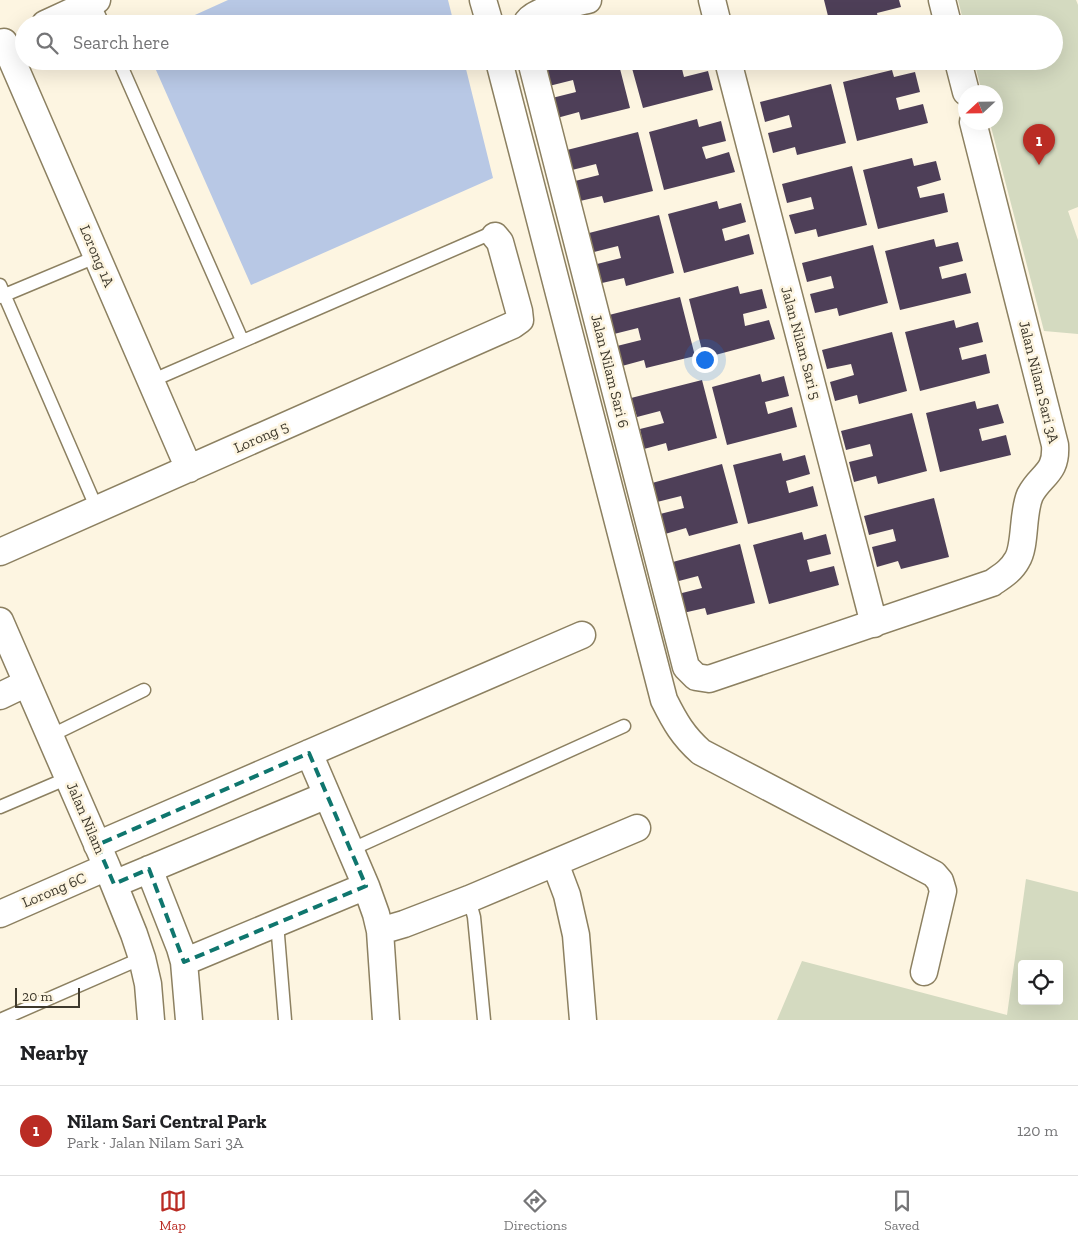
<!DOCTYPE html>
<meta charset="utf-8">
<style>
:root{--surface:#fff;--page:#f6f6f6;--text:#202124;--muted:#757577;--line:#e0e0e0;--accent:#ba2c24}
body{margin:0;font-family:"Zilla Slab",serif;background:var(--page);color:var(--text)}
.controls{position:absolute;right:15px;bottom:15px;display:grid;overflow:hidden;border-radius:5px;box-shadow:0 5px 20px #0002}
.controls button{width:45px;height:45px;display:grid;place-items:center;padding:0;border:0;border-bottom:1px solid var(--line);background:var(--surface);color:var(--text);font:25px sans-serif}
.compass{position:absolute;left:958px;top:85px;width:45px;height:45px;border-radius:50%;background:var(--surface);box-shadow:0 5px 20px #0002;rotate:248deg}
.scale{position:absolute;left:15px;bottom:12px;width:65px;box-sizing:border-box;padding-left:5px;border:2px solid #3e392c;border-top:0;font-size:14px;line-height:18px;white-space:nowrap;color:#3e392c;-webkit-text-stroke:4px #fdf5e1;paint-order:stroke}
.you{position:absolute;left:704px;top:359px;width:18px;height:18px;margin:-12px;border:4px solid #fff;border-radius:50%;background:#1a73e8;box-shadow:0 0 0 8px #1a73e833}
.badge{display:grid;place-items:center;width:32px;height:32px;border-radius:50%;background:var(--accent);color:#fff;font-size:16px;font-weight:700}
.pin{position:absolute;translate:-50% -41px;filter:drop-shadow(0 1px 2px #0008)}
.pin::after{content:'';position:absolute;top:26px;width:18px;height:15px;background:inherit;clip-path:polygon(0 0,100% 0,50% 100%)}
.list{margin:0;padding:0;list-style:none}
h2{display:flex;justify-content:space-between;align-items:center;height:65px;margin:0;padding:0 20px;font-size:21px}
h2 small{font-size:16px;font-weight:400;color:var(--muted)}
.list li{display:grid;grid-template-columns:32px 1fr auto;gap:15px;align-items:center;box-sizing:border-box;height:90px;padding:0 20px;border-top:1px solid var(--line)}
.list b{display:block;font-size:19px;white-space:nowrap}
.list p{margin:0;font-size:16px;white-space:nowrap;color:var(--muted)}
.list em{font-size:16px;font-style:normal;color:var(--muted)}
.icon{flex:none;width:28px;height:28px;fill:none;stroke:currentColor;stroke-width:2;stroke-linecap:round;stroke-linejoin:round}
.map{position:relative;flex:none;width:1078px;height:1020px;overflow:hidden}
.search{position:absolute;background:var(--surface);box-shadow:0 5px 20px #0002;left:15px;right:15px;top:15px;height:55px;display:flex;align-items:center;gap:12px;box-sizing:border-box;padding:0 18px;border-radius:28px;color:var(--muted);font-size:19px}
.sheet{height:155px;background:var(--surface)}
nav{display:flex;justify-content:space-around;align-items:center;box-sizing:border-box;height:70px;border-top:1px solid var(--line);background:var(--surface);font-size:14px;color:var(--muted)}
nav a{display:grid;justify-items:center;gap:2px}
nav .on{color:var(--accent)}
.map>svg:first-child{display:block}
.green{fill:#d4dac0;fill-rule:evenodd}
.water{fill:#b8c8e5}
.building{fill:#4e3f58}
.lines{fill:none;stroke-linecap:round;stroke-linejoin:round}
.service-casing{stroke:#8c8061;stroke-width:15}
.minor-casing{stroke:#8c8061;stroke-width:29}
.service{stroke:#fff;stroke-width:12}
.minor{stroke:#fff;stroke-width:26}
.marked{fill:none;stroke:#0f766e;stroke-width:4;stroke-dasharray:10 6;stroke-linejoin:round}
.labels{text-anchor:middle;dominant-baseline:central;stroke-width:5;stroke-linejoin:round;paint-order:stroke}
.street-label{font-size:15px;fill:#3e392c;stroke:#fdf5e1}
</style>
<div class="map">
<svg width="1078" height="1020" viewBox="0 0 1078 1020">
<rect width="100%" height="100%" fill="#fdf5e1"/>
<path class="green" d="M958 0H1076L1078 5V207L1068 211 1078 240V334L1044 331 990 123 996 122V92H982L974 61H1054V24H964Z
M1026 879 1078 892V1020H777L802 961 1007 1015ZM1022 964H1059V1001H1022Z"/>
<path class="water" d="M228 0H448L454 24H175Z
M152 61H464L493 178 251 285Z"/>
<path class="building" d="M824 0H899L901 7 877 13 879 24H830Z
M904 19 905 24H888V23Z
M566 61H618L630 108 581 120 579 112 557 118 552 98 576 92 573 80 549 86 544 67Z
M630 61H692L681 65 684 77 708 71 713 90 643 108Z
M892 70 894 77 915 72 920 92 896 98 899 110 923 104 928 123 857 141 843 82Z
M831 84 846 143 797 155 795 147 773 153 768 133 792 127 789 115 765 122 760 102Z
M697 119 699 127 721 121 726 141 702 147 706 159 729 152 735 172 664 190 649 132Z
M638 132 653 191 604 203 602 196 580 201 575 181 599 175 596 164 572 170 567 150Z
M912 158 914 166 936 161 941 180 917 187 920 198 944 193 948 212 878 229 863 170Z
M852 166 867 225 818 237 816 229 795 234 789 215 814 209 811 197 787 203 782 184Z
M717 201 719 209 741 203 746 222 722 229 725 241 749 234 754 254 684 273 668 214Z
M659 215 674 273 626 286 624 278 602 283 597 264 621 258 618 246 594 252 589 233Z
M934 239 936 247 958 242 963 261 939 267 942 279 966 273 971 293 900 310 885 251Z
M873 245 888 303 839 316 837 308 815 313 810 294 834 288 831 276 807 282 802 263Z
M738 286 740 294 762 289 767 308 743 314 745 326 769 320 775 339 704 358 689 299Z
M680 297 695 356 646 368 644 360 622 366 617 346 641 340 638 328 614 334 609 315Z
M954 320 956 328 978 322 983 342 959 348 962 360 986 354 990 373 920 391 905 332Z
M892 332 907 391 859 404 857 395 835 401 830 382 854 375 851 364 827 369 822 350Z
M760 374 762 382 784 376 789 396 765 402 768 414 792 407 797 427 727 445 712 387Z
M702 380 717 438 668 451 666 443 644 449 640 429 664 423 660 411 637 417 631 398Z
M975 401 977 409 998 404 1004 423 979 429 982 441 1006 435 1011 455 940 472 926 413Z
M912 413 927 471 878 484 876 476 854 482 849 462 873 456 870 444 846 450 841 431Z
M781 453 783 461 805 455 810 474 786 481 789 493 813 486 818 506 748 524 733 465Z
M722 464 738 523 689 536 686 528 665 534 660 514 684 508 681 496 657 502 652 483Z
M934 498 949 557 901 569 898 561 877 567 872 547 896 541 893 529 869 535 864 516Z
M802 532 804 540 826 534 831 554 807 560 810 572 834 566 839 585 769 604 753 545Z
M740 544 755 603 707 615 705 608 683 613 678 594 702 588 698 576 675 582 669 563Z"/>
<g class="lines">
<defs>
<path id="service" d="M93 2 103 24
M119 61 242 340
M0 285 97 509
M0 297 98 256
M151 381 487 235 495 236
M50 736 144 690
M0 807 68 778
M350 850 624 726
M469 899 474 917 484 1020
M277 923 285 1020
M0 1020 142 958"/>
<path id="minor" d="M483 0 490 24
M712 0 718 24
M942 0 948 24
M45 24 97 0
M526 24C532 9 572 4 588 0
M4 42 189 469
M499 61 664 700C675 722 683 736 701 752L934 874 940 881 943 891 924 972
M531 61 686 667 696 677 709 679 992 583C1002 576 1011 571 1017 560 1026 546 1022 513 1030 495 1041 474 1057 474 1055 445L973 122
M728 61 874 624
M958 61 966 92
M0 552 513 325 520 320 519 311 500 242 495 236
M0 621 107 867 134 934 142 958 148 984 151 1020
M0 696 27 683
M309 753 366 886 376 914 380 931 386 1020
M97 845 582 635
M555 863 567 895 576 935 583 1020
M149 869 180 948 184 962 189 1020
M114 884 327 795
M0 914 107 867
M380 931 404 924 469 899 637 828
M184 962 366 886"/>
</defs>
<use href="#service" class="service-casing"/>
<use href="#minor" class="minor-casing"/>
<use href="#service" class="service"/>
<use href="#minor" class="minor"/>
</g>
<path class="marked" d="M309 753 366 886 184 962 149 869 114 884 97 845Z"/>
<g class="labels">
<g class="street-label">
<text transform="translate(97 256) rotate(67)">Lorong 1A</text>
<text transform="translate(801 343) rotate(75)">Jalan Nilam Sari 5</text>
<text transform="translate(610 371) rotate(76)">Jalan Nilam Sari 6</text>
<text transform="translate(1039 382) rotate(76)">Jalan Nilam Sari 3A</text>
<text transform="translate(261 437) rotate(-24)">Lorong 5</text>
<text transform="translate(86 818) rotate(67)">Jalan Nilam</text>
<text transform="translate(54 890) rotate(-23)">Lorong 6C</text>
</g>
</g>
</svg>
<div class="controls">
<button><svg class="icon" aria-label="locate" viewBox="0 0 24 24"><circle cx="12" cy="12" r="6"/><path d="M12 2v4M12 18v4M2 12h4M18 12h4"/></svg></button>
</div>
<svg class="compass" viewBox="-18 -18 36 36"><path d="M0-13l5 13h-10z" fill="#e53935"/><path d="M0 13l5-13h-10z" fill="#757577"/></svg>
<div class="scale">20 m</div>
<div class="you"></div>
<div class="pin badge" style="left:1039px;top:165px">1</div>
<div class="search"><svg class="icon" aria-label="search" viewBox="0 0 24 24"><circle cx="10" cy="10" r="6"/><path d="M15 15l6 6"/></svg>Search here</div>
</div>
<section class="sheet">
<h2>Nearby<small></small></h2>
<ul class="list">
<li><span class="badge">1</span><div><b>Nilam Sari Central Park</b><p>Park · Jalan Nilam Sari 3A</p></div><em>120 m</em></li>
</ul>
</section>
<nav>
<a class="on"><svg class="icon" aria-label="map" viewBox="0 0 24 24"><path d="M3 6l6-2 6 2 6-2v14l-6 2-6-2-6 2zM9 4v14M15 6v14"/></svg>Map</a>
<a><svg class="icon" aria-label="directions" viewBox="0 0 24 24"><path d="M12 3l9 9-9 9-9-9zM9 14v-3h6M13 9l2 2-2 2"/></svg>Directions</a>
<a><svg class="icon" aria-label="saved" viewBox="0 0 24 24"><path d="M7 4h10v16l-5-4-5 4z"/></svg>Saved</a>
</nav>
